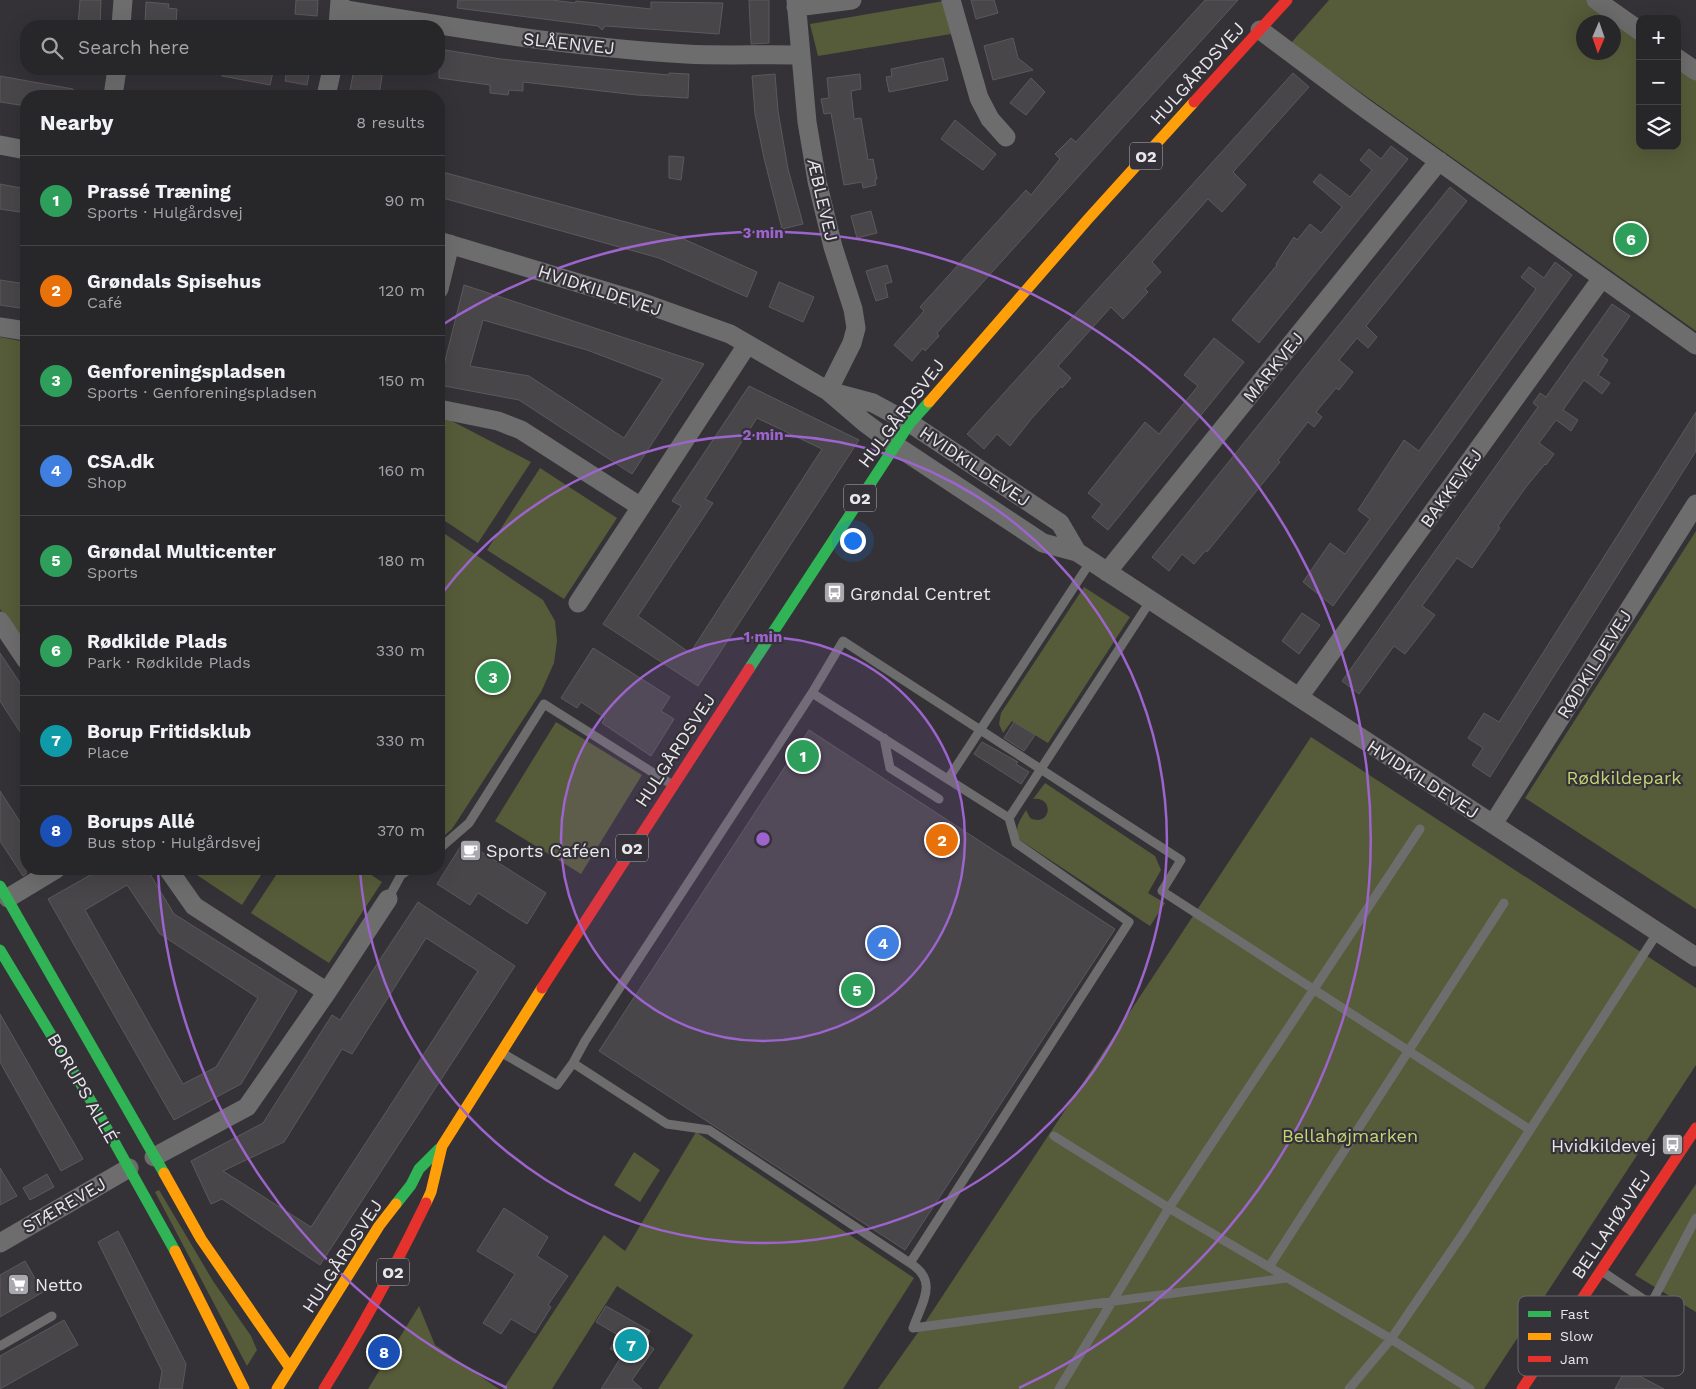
<!DOCTYPE html>
<meta charset="utf-8">
<style>
:root{--surface:#272629;--page:#333235;--text:#f1f3f6;--muted:#a4a5a8;--line:#434346;--accent:#d93025}
body{margin:0;font-family:"Work Sans",sans-serif;background:var(--page);color:var(--text)}
.controls{position:absolute;right:15px;top:15px;display:grid;overflow:hidden;border-radius:10px;box-shadow:0 5px 20px #0002}
.controls button{width:45px;height:45px;display:grid;place-items:center;padding:0;border:0;border-bottom:1px solid var(--line);background:var(--surface);color:var(--text);font:25px sans-serif}
.compass{position:absolute;left:1576px;top:15px;width:45px;height:45px;border-radius:50%;background:var(--surface);box-shadow:0 5px 20px #0002;rotate:182deg}
.you{position:absolute;left:852px;top:540px;width:18px;height:18px;margin:-12px;border:4px solid #fff;border-radius:50%;background:#1a73e8;box-shadow:0 0 0 8px #1a73e833}
.badge{display:grid;place-items:center;width:32px;height:32px;border-radius:50%;background:var(--accent);color:#fff;font-size:16px;font-weight:700}
.pin{position:absolute;translate:-50% -50%;border:2px solid #fff;box-shadow:0 1px 5px #0006}
.list{margin:0;padding:0;list-style:none}
h2{display:flex;justify-content:space-between;align-items:center;height:65px;margin:0;padding:0 20px;font-size:21px}
h2 small{font-size:16px;font-weight:400;color:var(--muted)}
.list li{display:grid;grid-template-columns:32px 1fr auto;gap:15px;align-items:center;box-sizing:border-box;height:90px;padding:0 20px;border-top:1px solid var(--line)}
.list b{display:block;font-size:19px;white-space:nowrap}
.list p{margin:0;font-size:16px;white-space:nowrap;color:var(--muted)}
.list em{font-size:16px;font-style:normal;color:var(--muted)}
.icon{flex:none;width:28px;height:28px;fill:none;stroke:currentColor;stroke-width:2;stroke-linecap:round;stroke-linejoin:round}
.map{position:relative;flex:none;width:1696px;height:1389px;overflow:hidden}
.search{position:absolute;background:var(--surface);box-shadow:0 5px 20px #0002;left:20px;top:20px;width:425px;height:55px;display:flex;align-items:center;gap:12px;box-sizing:border-box;padding:0 18px;border-radius:20px;color:var(--muted);font-size:19px}
.panel{position:absolute;background:var(--surface);box-shadow:0 5px 20px #0002;left:20px;top:90px;width:425px;height:785px;border-radius:20px}
.map>svg:first-child{display:block}
.green{fill:#565c39;fill-rule:evenodd}
.building{fill:#484649;stroke:#5b595c;fill-rule:evenodd}
.lines{fill:none;stroke-linecap:round;stroke-linejoin:round}
.lane{stroke:#6e6d6d;stroke-width:9}
.street{stroke:#6e6d6d;stroke-width:19}
.fast{stroke:#30b455;stroke-width:11}
.slow{stroke:#ff9f0a;stroke-width:11}
.jam{stroke:#e5322d;stroke-width:11}
.ring{fill:none;stroke:#9c64cc;stroke-width:2.5}
.labels{text-anchor:middle;dominant-baseline:central;stroke-width:4.5;stroke-linejoin:round;paint-order:stroke}
.shield{fill:#343138;stroke:#b2b0b5;stroke-width:1}
.shield-label{font-size:16px;font-weight:bold;fill:#e8e7eb}
.street-label{font-size:18px;fill:#e8e7eb;stroke:#343138}
.poi-label{font-size:18px;fill:#e8e7eb;stroke:#343138;text-anchor:start}
.park-label{font-size:18px;fill:#c5d571;stroke:#343138}
.key{fill:#343138;stroke:#6a686e;stroke-width:1}
.key-label{font-size:14px;fill:#e8e7eb}
.centre{fill:#9c64cc;stroke:#343138;stroke-width:2.5}
.ring-label{font-size:15px;text-anchor:middle;font-weight:bold;fill:#9c64cc;stroke:#343138;stroke-width:4.5;stroke-linejoin:round;paint-order:stroke}
</style>
<div class="map">
<svg width="1696" height="1389" viewBox="0 0 1696 1389">
<rect width="100%" height="100%" fill="#343237"/>
<path class="green" d="M1329 0H1587L1640 38V146H1677V65L1696 79V331L1291 43ZM1584 22H1614V52H1584Z
M944 1 951 34 818 56 810 24Z
M0 337 26 342V648L0 609Z
M444 417 531 462 478 543 439 517V428Z
M540 468 617 518 564 599 487 550Z
M439 530 543 600 555 621 557 641 554 663 541 692 452 829 439 840Z
M1696 531V909L1525 798Z
M1084 587 1130 617 1048 743 1012 721 1003 733 999 724 1001 713Z
M556 722 642 775 581 874 495 821Z
M1311 737 1696 988V1065L1484 1389H878L926 1321Z
M1045 783 1155 856 1161 870 1148 893 1165 903 1150 926 1020 840C1013 828 1020 821 1026 810L1030 818C1051 828 1055 796 1033 799Z
M188 869H265L242 905Z
M280 869H362L382 882 329 963 251 913Z
M696 1132 914 1278 843 1389H658L693 1335 617 1286 552 1389H503L604 1235 625 1251Z
M634 1152 660 1170 640 1202 614 1185Z
M1696 1184V1312L1635 1275Z
M159 1190 213 1281 251 1336 257 1350 247 1366 155 1192Z
M419 1306 435 1345 499 1389H368Z"/>
<path class="building" d="M80 0H101L100 26H78Z
M296 0H318L317 16 295 14Z
M458 0H552L575 3 576 1 651 9V2L723 3 719 34 605 26 602 30 598 26 457 8Z
M749 0H769V43L751 44Z
M971 0H994L998 13 976 19Z
M1205 0H1238L937 333 939 336 925 351 923 348 912 361 894 345 924 311 920 307 1026 190 1031 195 1060 159 1055 154 1071 138 1076 142Z
M146 2 169 4 168 8 177 9 176 24 145 23Z
M1013 38 1018 58 1033 70 993 80 984 46Z
M439 49 501 59 570 66 669 75V73L689 74 688 98 637 95 523 82V91L509 90 508 95 490 93V85L439 78Z
M943 58 948 80 889 92 886 77 892 76 891 69Z
M222 69H258L273 72 270 85 222 76Z
M287 69H310L307 85 285 81Z
M354 69H383L379 96H349Z
M1293 73 1309 87 1233 172 1246 185 1222 212 1208 199 1152 262 1161 272 1145 289 1148 292 1123 319 1111 307 1058 366 1071 378 1062 388 1061 386 1032 418 1010 446 997 434 984 449 967 434Z
M775 74 778 111 788 169 803 224 782 229 764 158 755 114 752 76Z
M860 74 861 89 851 91 854 119 861 118 868 160 873 159 877 179H875L876 185 863 188 862 182 844 185 831 113 824 114 821 99 829 98 827 78Z
M0 76 73 89V96H26V106L0 102Z
M1031 78 1045 92 1026 115 1010 103Z
M955 120 996 154 983 170 941 139Z
M1391 146 1408 159 1259 343 1232 320 1277 265 1276 264 1294 237 1297 240 1310 224 1321 233 1342 207 1313 182 1320 174 1350 197 1372 170 1360 160 1369 149 1381 159Z
M669 156 684 157 681 180 669 178Z
M439 171 677 236 757 272 747 297 659 258 439 197Z
M0 184 26 189V213L0 209Z
M1450 187 1467 201 1366 326 1377 337 1368 348 1357 338 1339 360 1353 372 1339 390 1336 388 1316 412 1322 417 1314 427 1308 422 1278 460 1280 462 1207 552 1206 550 1194 564 1182 554 1169 571 1152 557Z
M871 211 877 233 857 238 851 216Z
M1555 262 1572 275 1333 606 1303 582 1330 543 1345 554 1370 519 1358 510 1404 440 1419 451 1536 289 1521 277 1529 267 1544 278Z
M887 265 892 282 885 284 888 297 876 301 866 271Z
M0 280 26 284V309L0 305Z
M779 282 814 297 803 322 769 307Z
M464 285 704 364 632 474 519 400 439 385ZM483 320 587 350 663 379 624 438 529 376 470 366Z
M1612 304 1630 316 1602 356 1608 360 1598 375 1610 383 1602 394 1584 380 1563 410 1578 420 1571 431 1556 420 1539 443 1554 454 1546 465 1545 464 1526 487 1498 526 1500 528 1472 568 1457 558 1422 606 1435 615 1405 654 1394 646 1359 694 1342 681 1538 407 1533 403 1540 393 1546 397Z
M1214 338 1244 362 1108 530 1092 517 1102 504 1088 493 1145 422 1159 434 1198 386 1184 375Z
M749 386 859 440 698 686 603 624 681 506 672 501ZM757 418 822 449 690 653 638 616 713 503 705 499Z
M1696 412V451L1490 777 1472 765 1483 748 1468 738 1484 713 1499 722Z
M1302 613 1320 625 1299 654 1282 641Z
M593 648 670 697 661 711 674 719 651 756 602 723 605 718 581 702 577 708 561 698Z
M0 653 26 692V741L0 701Z
M1014 722 1035 735 1024 751 1004 738Z
M809 730 1115 929 905 1250 599 1051Z
M982 742 1018 762 1016 764 1029 772 1021 784 974 754Z
M0 791 26 831V874L23 876 0 841Z
M464 841 546 893 527 924 478 893 470 905 437 884Z
M101 869H147L174 914 297 991 241 1084 174 1120 48 899ZM127 885 160 934 258 998 216 1067 183 1084 85 910Z
M418 902 515 966 320 1265 222 1199 211 1204 191 1161 263 1123 332 1015 340 1020ZM426 938 478 971 311 1227 223 1171 284 1142 342 1049 352 1054Z
M0 1014 83 1159 61 1171 0 1062Z
M0 1168 17 1196 0 1205Z
M47 1174 54 1187 30 1200 23 1188Z
M504 1208 548 1237 537 1256 568 1276 548 1305 551 1307 535 1333 511 1319 501 1334 483 1323 515 1274 477 1251Z
M118 1231 186 1364 182 1389H159L162 1371 98 1242Z
M25 1261 43 1292 0 1317V1275Z
M606 1306 650 1331 644 1341 654 1349 632 1380 642 1389H601L623 1354 610 1349 618 1335 596 1322Z
M64 1320 78 1345 0 1389V1356Z
M1626 1369 1664 1389H1615Z"/>
<g class="lines">
<path class="lane" d="M812 693 843 641 1181 860 1162 891 1529 1129
M884 738 890 768 939 799
M948 779 1091 561
M1009 818 1151 600
M439 849 469 823 544 704 671 784
M388 899 401 875 410 869
M504 1054 557 1085 573 1063 585 1041 812 693 1009 818 1016 843 1129 922 910 1263 709 1130 667 1124 573 1063
M1054 1136 1169 1208 1391 1339 1470 1389
M910 1263C939 1281 922 1302 913 1328L1287 1278
M1269 1267 1504 903
M1651 1304 1696 1218
M1563 1330 1612 1356 1649 1360 1664 1348 1667 1315 1603 1272
M0 1346 52 1316
M1059 1389 1169 1208 1420 829
M1349 1389 1391 1339 1464 1232 1658 932"/>
<path class="street" d="M796 0 807 122 817 181 833 247 853 309 856 328 852 343 828 391
M951 0 979 98 990 119 1006 137
M1596 0 1640 31
M796 7 852 0
M340 9C455 28 569 47 686 54 723 56 762 54 799 55
M121 26 123 0
M338 26 340 0
M1260 30 1363 107 1696 345
M1677 58 1696 71
M113 96 117 69
M326 96 332 69
M0 145 26 150
M439 241 635 300 730 334 828 391 864 422 895 445 1043 543 1077 552 1696 957
M439 289 450 244
M0 327 26 331
M832 392 873 403 910 423 1060 523 1077 552
M439 409 498 421 521 430 641 507
M1107 572 1439 161
M578 603 747 345
M0 621 26 660
M1299 697 1602 278
M1493 824 1696 504
M168 869 194 906 327 992
M8 898 56 869
M154 1157 247 1107 327 992 388 899
M0 1243 129 1168"/>
<path class="fast" d="M749 669 910 423 929 402
M0 886 164 1173
M0 950 97 1111 175 1251
M396 1204 411 1185 419 1169 439 1149"/>
<path class="slow" d="M929 402 1088 219 1194 102
M164 1173 201 1239 290 1368
M426 1203 431 1192 442 1146 542 988
M175 1251 244 1389
M277 1389 379 1226 396 1204"/>
<path class="jam" d="M1194 102 1287 0
M542 988 749 669
M324 1389C362 1328 395 1267 426 1203
M1522 1389 1696 1128"/>
</g>
<circle cx="763" cy="839" r="202" fill="#9c64cc" fill-opacity=".12"/>
<g class="ring">
<circle cx="763" cy="839" r="202"/>
<path d="M440 596A404 404 0 1 1 360 871"/>
<path d="M507 1388A606 606 0 0 1 158 871M442 325A606 606 0 1 1 1019 1388"/>
</g>
<defs>
<symbol id="bus-square" viewBox="-11 -11 22 22"><rect x="-9" y="-9" width="18" height="18" rx="4" fill="#a9a8ac" stroke="#343138"/><path d="M-5-6H5V4H4V6H2V4H-2V6H-4V4H-5ZM-3.5-4V0h7V-4ZM-3.5 1.2v1.5H-2V1.2ZM2 1.2v1.5H3.5V1.2Z" fill="#fff"/></symbol>
<symbol id="cafe-square" viewBox="-11 -11 22 22"><rect x="-9" y="-9" width="18" height="18" rx="4" fill="#a9a8ac" stroke="#343138"/><path d="M-5.5-4.5H6V0H3Q3 3.5 0 3.5H-2.5Q-5.5 3.5-5.5 0ZM3-3.2v2h1.7v-2ZM-6 4.5H4V6H-6Z" fill="#fff"/></symbol>
<symbol id="supermarket-square" viewBox="-11 -11 22 22"><rect x="-9" y="-9" width="18" height="18" rx="4" fill="#a9a8ac" stroke="#343138"/><path d="M-6-5.5h2.5l.6 2H6L4.5 2H-2.5L-4.4-4H-6ZM-1.5 3.2a1.3 1.3 0 1 0 .1 0ZM3 3.2a1.3 1.3 0 1 0 .1 0Z" fill="#fff"/></symbol>
</defs>
<g fill-rule="evenodd">
<use href="#bus-square" x="822" y="580" width="25" height="25"/>
<use href="#cafe-square" x="458" y="838" width="25" height="25"/>
<use href="#bus-square" x="1660" y="1132" width="25" height="25"/>
<use href="#supermarket-square" x="6" y="1272" width="25" height="25"/>
</g>
<g class="labels">
<g class="shield">
<rect x="1130" y="142.5" width="32" height="27" rx="4"/>
<rect x="844" y="484.5" width="32" height="27" rx="4"/>
<rect x="616" y="834.5" width="32" height="27" rx="4"/>
<rect x="377" y="1258.5" width="32" height="27" rx="4"/>
</g>
<g class="shield-label">
<text x="1146" y="156">O2</text>
<text x="860" y="498">O2</text>
<text x="632" y="848">O2</text>
<text x="393" y="1272">O2</text>
</g>
<g class="street-label">
<text transform="translate(569 43) rotate(6)">SLÅENVEJ</text>
<text transform="translate(1197 73) rotate(-48)">HULGÅRDSVEJ</text>
<text transform="translate(823 200) rotate(77)">ÆBLEVEJ</text>
<text transform="translate(600 290) rotate(18)">HVIDKILDEVEJ</text>
<text transform="translate(1273 367) rotate(-51)">MARKVEJ</text>
<text transform="translate(901 413) rotate(-53)">HULGÅRDSVEJ</text>
<text transform="translate(975 466) rotate(34)">HVIDKILDEVEJ</text>
<text transform="translate(1451 488) rotate(-54)">BAKKEVEJ</text>
<text transform="translate(1594 664) rotate(-58)">RØDKILDEVEJ</text>
<text transform="translate(675 750) rotate(-57)">HULGÅRDSVEJ</text>
<text transform="translate(1423 779) rotate(33)">HVIDKILDEVEJ</text>
<text transform="translate(83 1088) rotate(60)">BORUPS ALLÉ</text>
<text transform="translate(64 1205) rotate(-30)">STÆREVEJ</text>
<text transform="translate(1611 1224) rotate(-56)">BELLAHØJVEJ</text>
<text transform="translate(342 1256) rotate(-57)">HULGÅRDSVEJ</text>
</g>
<g class="poi-label">
<text x="850" y="593">Grøndal Centret</text>
<text x="486" y="850">Sports Caféen</text>
<text x="1656" y="1145" text-anchor="end">Hvidkildevej</text>
<text x="35" y="1284">Netto</text>
</g>
<g class="park-label">
<text x="1624" y="777">Rødkildepark</text>
<text x="1350" y="1135">Bellahøjmarken</text>
</g>
</g>
<rect x="1518" y="1296" width="166" height="80" rx="8" class="key"/>
<rect x="1528" y="1311" width="23" height="6" fill="#30b455"/>
<rect x="1528" y="1333" width="23" height="7" fill="#ff9f0a"/>
<rect x="1528" y="1356" width="23" height="6" fill="#e5322d"/>
<g class="key-label">
<text x="1560" y="1319">Fast</text>
<text x="1560" y="1341">Slow</text>
<text x="1560" y="1364">Jam</text>
</g>
<circle cx="763" cy="839" r="8" class="centre"/>
<g class="ring-label">
<text x="763" y="238">3 min</text>
<text x="763" y="440">2 min</text>
<text x="763" y="642">1 min</text>
</g>
</svg>
<div class="controls">
<button>+</button>
<button>−</button>
<button><svg class="icon" aria-label="layers" viewBox="0 0 24 24"><path d="M12 4l9 5-9 5-9-5zM3 14l9 5 9-5"/></svg></button>
</div>
<svg class="compass" viewBox="-18 -18 36 36"><path d="M0-13l5 13h-10z" fill="#e53935"/><path d="M0 13l5-13h-10z" fill="#a4a5a8"/></svg>
<div class="you"></div>
<div class="pin badge" style="left:803px;top:756px;background:#2e9e5b">1</div>
<div class="pin badge" style="left:942px;top:840px;background:#e8710a">2</div>
<div class="pin badge" style="left:493px;top:677px;background:#2e9e5b">3</div>
<div class="pin badge" style="left:883px;top:943px;background:#3f7fe0">4</div>
<div class="pin badge" style="left:857px;top:990px;background:#2e9e5b">5</div>
<div class="pin badge" style="left:1631px;top:239px;background:#2e9e5b">6</div>
<div class="pin badge" style="left:631px;top:1345px;background:#0f9aa8">7</div>
<div class="pin badge" style="left:384px;top:1352px;background:#1a4fb4">8</div>
<div class="search"><svg class="icon" aria-label="search" viewBox="0 0 24 24"><circle cx="10" cy="10" r="6"/><path d="M15 15l6 6"/></svg>Search here</div>
<section class="panel">
<h2>Nearby<small>8 results</small></h2>
<ul class="list">
<li><span class="badge" style="background:#2e9e5b">1</span><div><b>Prassé Træning</b><p>Sports · Hulgårdsvej</p></div><em>90 m</em></li>
<li><span class="badge" style="background:#e8710a">2</span><div><b>Grøndals Spisehus</b><p>Café</p></div><em>120 m</em></li>
<li><span class="badge" style="background:#2e9e5b">3</span><div><b>Genforeningspladsen</b><p>Sports · Genforeningspladsen</p></div><em>150 m</em></li>
<li><span class="badge" style="background:#3f7fe0">4</span><div><b>CSA.dk</b><p>Shop</p></div><em>160 m</em></li>
<li><span class="badge" style="background:#2e9e5b">5</span><div><b>Grøndal Multicenter</b><p>Sports</p></div><em>180 m</em></li>
<li><span class="badge" style="background:#2e9e5b">6</span><div><b>Rødkilde Plads</b><p>Park · Rødkilde Plads</p></div><em>330 m</em></li>
<li><span class="badge" style="background:#0f9aa8">7</span><div><b>Borup Fritidsklub</b><p>Place</p></div><em>330 m</em></li>
<li><span class="badge" style="background:#1a4fb4">8</span><div><b>Borups Allé</b><p>Bus stop · Hulgårdsvej</p></div><em>370 m</em></li>
</ul>
</section>
</div>
